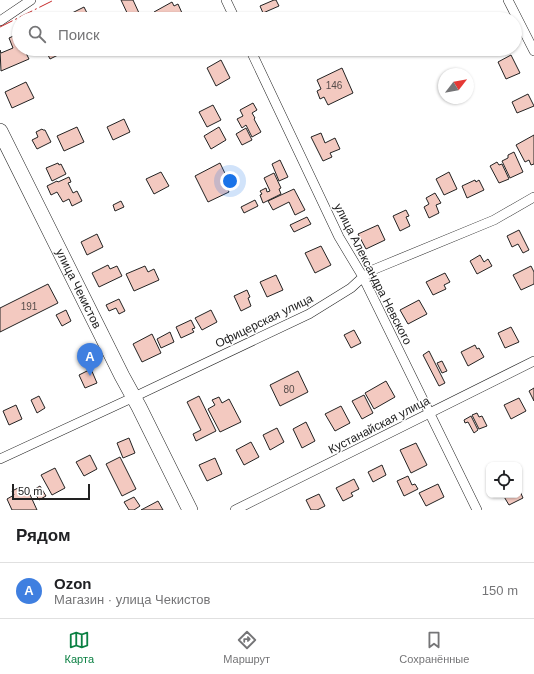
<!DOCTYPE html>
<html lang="ru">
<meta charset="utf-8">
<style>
:root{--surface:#fff;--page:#f2f2f2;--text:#202124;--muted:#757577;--line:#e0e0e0;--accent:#0b8043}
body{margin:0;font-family:Helvetica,sans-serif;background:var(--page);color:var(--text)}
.controls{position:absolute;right:12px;bottom:12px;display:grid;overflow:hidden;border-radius:8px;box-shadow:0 1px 3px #0004}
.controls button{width:36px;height:36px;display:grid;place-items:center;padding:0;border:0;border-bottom:1px solid var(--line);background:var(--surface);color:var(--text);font:20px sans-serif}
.compass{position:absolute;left:438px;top:68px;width:36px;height:36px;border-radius:50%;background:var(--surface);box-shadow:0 1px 3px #0004;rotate:59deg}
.scale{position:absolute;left:12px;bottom:10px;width:78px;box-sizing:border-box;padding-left:4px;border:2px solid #222;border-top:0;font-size:11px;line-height:14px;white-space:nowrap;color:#222;-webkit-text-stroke:3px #fff;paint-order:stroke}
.you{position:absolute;left:230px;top:181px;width:14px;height:14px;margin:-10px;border:3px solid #fff;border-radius:50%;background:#1a73e8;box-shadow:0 0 0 6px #1a73e833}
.badge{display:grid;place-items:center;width:26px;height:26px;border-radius:50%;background:var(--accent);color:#fff;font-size:13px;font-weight:700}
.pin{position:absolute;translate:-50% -33px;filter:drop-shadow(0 1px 2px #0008)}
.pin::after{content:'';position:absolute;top:21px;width:14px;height:12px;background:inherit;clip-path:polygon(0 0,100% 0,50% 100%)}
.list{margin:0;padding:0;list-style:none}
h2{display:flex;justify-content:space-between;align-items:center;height:52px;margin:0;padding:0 16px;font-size:17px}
h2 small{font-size:13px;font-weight:400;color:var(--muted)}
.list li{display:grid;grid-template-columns:26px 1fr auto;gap:12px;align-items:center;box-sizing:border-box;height:56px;padding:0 16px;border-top:1px solid var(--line)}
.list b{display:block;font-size:15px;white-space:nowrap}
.list p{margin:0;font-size:13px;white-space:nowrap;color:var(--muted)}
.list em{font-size:13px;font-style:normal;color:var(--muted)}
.icon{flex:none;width:22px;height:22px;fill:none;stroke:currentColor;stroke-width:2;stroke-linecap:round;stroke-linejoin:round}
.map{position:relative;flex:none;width:534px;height:510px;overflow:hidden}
.search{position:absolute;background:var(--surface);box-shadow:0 1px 3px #0004;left:12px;right:12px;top:12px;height:44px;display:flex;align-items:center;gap:10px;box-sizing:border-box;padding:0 14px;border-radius:22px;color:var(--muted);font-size:15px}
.sheet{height:108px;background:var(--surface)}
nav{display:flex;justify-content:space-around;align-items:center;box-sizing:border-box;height:56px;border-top:1px solid var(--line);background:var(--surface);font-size:11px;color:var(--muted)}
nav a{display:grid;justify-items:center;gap:2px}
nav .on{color:var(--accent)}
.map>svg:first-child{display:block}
.building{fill:#f3c9c0;stroke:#222}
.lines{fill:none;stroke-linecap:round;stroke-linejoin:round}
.minor-casing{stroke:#222;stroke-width:10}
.primary-casing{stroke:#222;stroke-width:16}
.minor{stroke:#fff;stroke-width:9}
.primary{stroke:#fff;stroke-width:15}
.power{stroke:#c62828;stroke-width:1;stroke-dasharray:14 3 2 3;stroke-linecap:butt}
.labels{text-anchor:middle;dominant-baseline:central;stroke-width:3;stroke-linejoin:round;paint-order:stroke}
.number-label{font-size:10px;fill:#564c4a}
.street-label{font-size:12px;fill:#222;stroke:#fff}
</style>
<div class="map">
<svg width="534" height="510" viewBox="0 0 534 510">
<rect width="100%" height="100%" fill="#fff"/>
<path class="building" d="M121 0H133L139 13 129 17Z
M274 0H276L279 6 263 13 260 6Z
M172 2 174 6 178 4 182 13 179 14 181 18 157 19 154 12Z
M84 7 90 19H73L70 14Z
M18 34 19 49H24L29 59 1 71 0 50 1 53 13 48 9 38Z
M45 49H62L64 52 50 59Z
M285 49H297L287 54Z
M297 49H307V50L299 54Z
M511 55 520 73 506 79 498 62Z
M221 60 230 78 216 86 207 68Z
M342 68 353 93 328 105 324 97 320 99 317 91 321 89 317 80Z
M26 82 34 98 12 108 5 92Z
M528 94 534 106 517 113 512 102Z
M253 103 257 110 252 113 255 118 254 119 261 132 252 137 246 125 242 128 237 119 243 116 240 110Z
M213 105 221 120 207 127 199 112Z
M124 119 130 132 113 140 107 127Z
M77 127 84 142 64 151 57 136Z
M219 127 226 140 211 149 204 136Z
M246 128 252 140 242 145 236 134Z
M42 129 43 130H45L51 142 37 149 32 140 38 137 36 132Z
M321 133 325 143 335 138 340 149 330 153 332 157 323 161 311 137Z
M534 135V164L531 165 529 160 525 162 516 145Z
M514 152 523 172 510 178 502 161 508 158V155Z
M280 160 288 177 279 181 272 164Z
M497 162 499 165 502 164 509 179 499 183 490 166Z
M58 163 59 165 61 164 66 174 52 181 46 168Z
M220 163 232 188 228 190 229 192 208 202 195 176Z
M161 172 169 186 154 194 146 179Z
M449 172 457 189 444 195 436 179Z
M274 173 281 188 279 189 281 194 263 203 260 195 262 194 260 191 266 188 267 192 270 191 264 178Z
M69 177 71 182 68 183 73 193 77 191 82 201 72 206 69 199 63 202 57 192 51 195 47 186 57 181 58 182Z
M475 180 476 182 479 180 484 190 467 198 462 186Z
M294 189 305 210 295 215 289 202 273 210 268 201Z
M435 193 441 203 436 205 439 213 429 218 424 207 429 204 426 198Z
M255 200 258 206 244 213 241 207Z
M121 201 124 207 115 211 113 205Z
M406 210 409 216 406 217 410 226 400 231 393 216Z
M307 217 311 224 294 232 290 225Z
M378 225 385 240 366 249 358 234Z
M519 230 529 250 523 253 518 244 512 247 507 236Z
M97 234 103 247 87 255 81 242Z
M321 246 331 265 315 273 305 253Z
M480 255 484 262 488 259 492 266 477 274 470 261Z
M108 265 110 269 117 266 122 276 99 287 92 273Z
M145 266 148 272 154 269 159 280 134 291 126 274Z
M531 266 534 272V284L521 290 513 275Z
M445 273 450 282 444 285 446 289 433 295 426 282Z
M276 275 283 290 267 297 260 282Z
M48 284 58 303 0 332V308Z
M247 290 250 297 248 298 251 306 241 311 234 296Z
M119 299 125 311 119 314 116 308 109 311 106 305Z
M419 300 427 314 408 324 400 310Z
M66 310 71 321 62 326 56 315Z
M211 310 217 322 202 330 195 318Z
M191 320 195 328 192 329 194 332 181 338 176 327Z
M511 327 519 342 505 348 498 333Z
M354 330 361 343 351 348 344 335Z
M170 332 174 342 161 348 157 339Z
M152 334 161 353 142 362 133 344Z
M475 345 477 349 479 348 484 357 468 366 461 352Z
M429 351 445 383 439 386 423 355Z
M442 361 447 371 442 373 437 363Z
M91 369 97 383 85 388 79 375Z
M298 371 308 392 280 406 270 385Z
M386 381 395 397 374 409 365 393Z
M534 388V401L529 391Z
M364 395 373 413 362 419 352 401Z
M39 396 45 408 37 413 31 400Z
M199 396 216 431 196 441 193 434 201 430 187 402Z
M219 397 222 403 229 399 241 422 220 432 208 409 215 405 212 400Z
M519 398 526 411 511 419 504 405Z
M16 405 22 419 9 425 3 411Z
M341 406 350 423 335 431 325 414Z
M477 413 479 417 482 416 487 426 479 429 472 415Z
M471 416 478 430 474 433 468 422 465 423 464 420Z
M306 422 315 441 302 448 293 429Z
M277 428 284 442 270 450 263 435Z
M129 438 135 453 123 458 117 443Z
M251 442 259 457 244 465 236 450Z
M416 443 427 465 411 473 400 450Z
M90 455 97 469 84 476 76 462Z
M120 457 136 489 122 496 106 464Z
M215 458 222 474 207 481 199 465Z
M382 465 386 475 373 482 368 472Z
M55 468 65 488 52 495 41 475Z
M408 476 412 485 415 484 418 489 404 496 397 481Z
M354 479 359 489 351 493 353 496 343 501 336 488Z
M438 484 444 497 426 506 419 493Z
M40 486 46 496 39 500 33 490Z
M20 487 21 491 27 488 37 510H12L7 499 14 495 12 491Z
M519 489 523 498 509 505 503 495H519Z
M319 494 325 506 317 510H311L306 500Z
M134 497 140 506 134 510H129L124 502Z
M158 501 163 510H141Z"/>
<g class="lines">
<defs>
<path id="minor" d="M226 0 235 19
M508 0 534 51
M0 21 31 0
M250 49 339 237 363 277 477 510
M0 459 134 397 309 314 351 288 363 277 375 269 494 220 534 197
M235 510 534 361"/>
<g id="primary">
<path id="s1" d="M0 131 122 376 139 407 190 510"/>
</g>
</defs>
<use href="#minor" class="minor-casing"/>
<use href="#primary" class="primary-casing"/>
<use href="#minor" class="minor"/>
<use href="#primary" class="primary"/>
<path class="power" d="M0 27 54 0"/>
</g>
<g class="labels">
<g class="number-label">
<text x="334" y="85">146</text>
<text x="29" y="306">191</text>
<text x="289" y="389">80</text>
</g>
<g class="street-label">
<text transform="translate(373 274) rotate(63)">улица Александра Невского</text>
<text stroke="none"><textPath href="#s1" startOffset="176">улица Чекистов</textPath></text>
<text transform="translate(264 321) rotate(-26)">Офицерская улица</text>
<text transform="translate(379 425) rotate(-27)">Кустанайская улица</text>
</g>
</g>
</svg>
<div class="controls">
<button><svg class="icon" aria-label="locate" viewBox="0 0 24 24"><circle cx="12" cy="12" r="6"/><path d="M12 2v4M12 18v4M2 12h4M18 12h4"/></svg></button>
</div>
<svg class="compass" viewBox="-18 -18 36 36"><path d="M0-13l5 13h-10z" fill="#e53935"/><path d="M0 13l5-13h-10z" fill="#757577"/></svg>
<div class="scale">50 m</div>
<div class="you"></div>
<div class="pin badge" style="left:90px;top:376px;background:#3f7fe0">A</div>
<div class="search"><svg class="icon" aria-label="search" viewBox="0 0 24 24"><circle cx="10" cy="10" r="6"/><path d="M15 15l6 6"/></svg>Поиск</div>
</div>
<section class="sheet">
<h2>Рядом<small></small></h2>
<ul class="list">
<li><span class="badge" style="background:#3f7fe0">A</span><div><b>Ozon</b><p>Магазин · улица Чекистов</p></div><em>150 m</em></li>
</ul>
</section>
<nav>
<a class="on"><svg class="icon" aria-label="map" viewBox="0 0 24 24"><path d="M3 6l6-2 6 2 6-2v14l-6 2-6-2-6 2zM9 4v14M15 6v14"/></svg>Карта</a>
<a><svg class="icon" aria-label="directions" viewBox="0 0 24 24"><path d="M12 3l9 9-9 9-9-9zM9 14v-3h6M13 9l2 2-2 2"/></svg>Маршрут</a>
<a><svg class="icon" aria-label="saved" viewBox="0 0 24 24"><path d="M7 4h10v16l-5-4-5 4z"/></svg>Сохранённые</a>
</nav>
